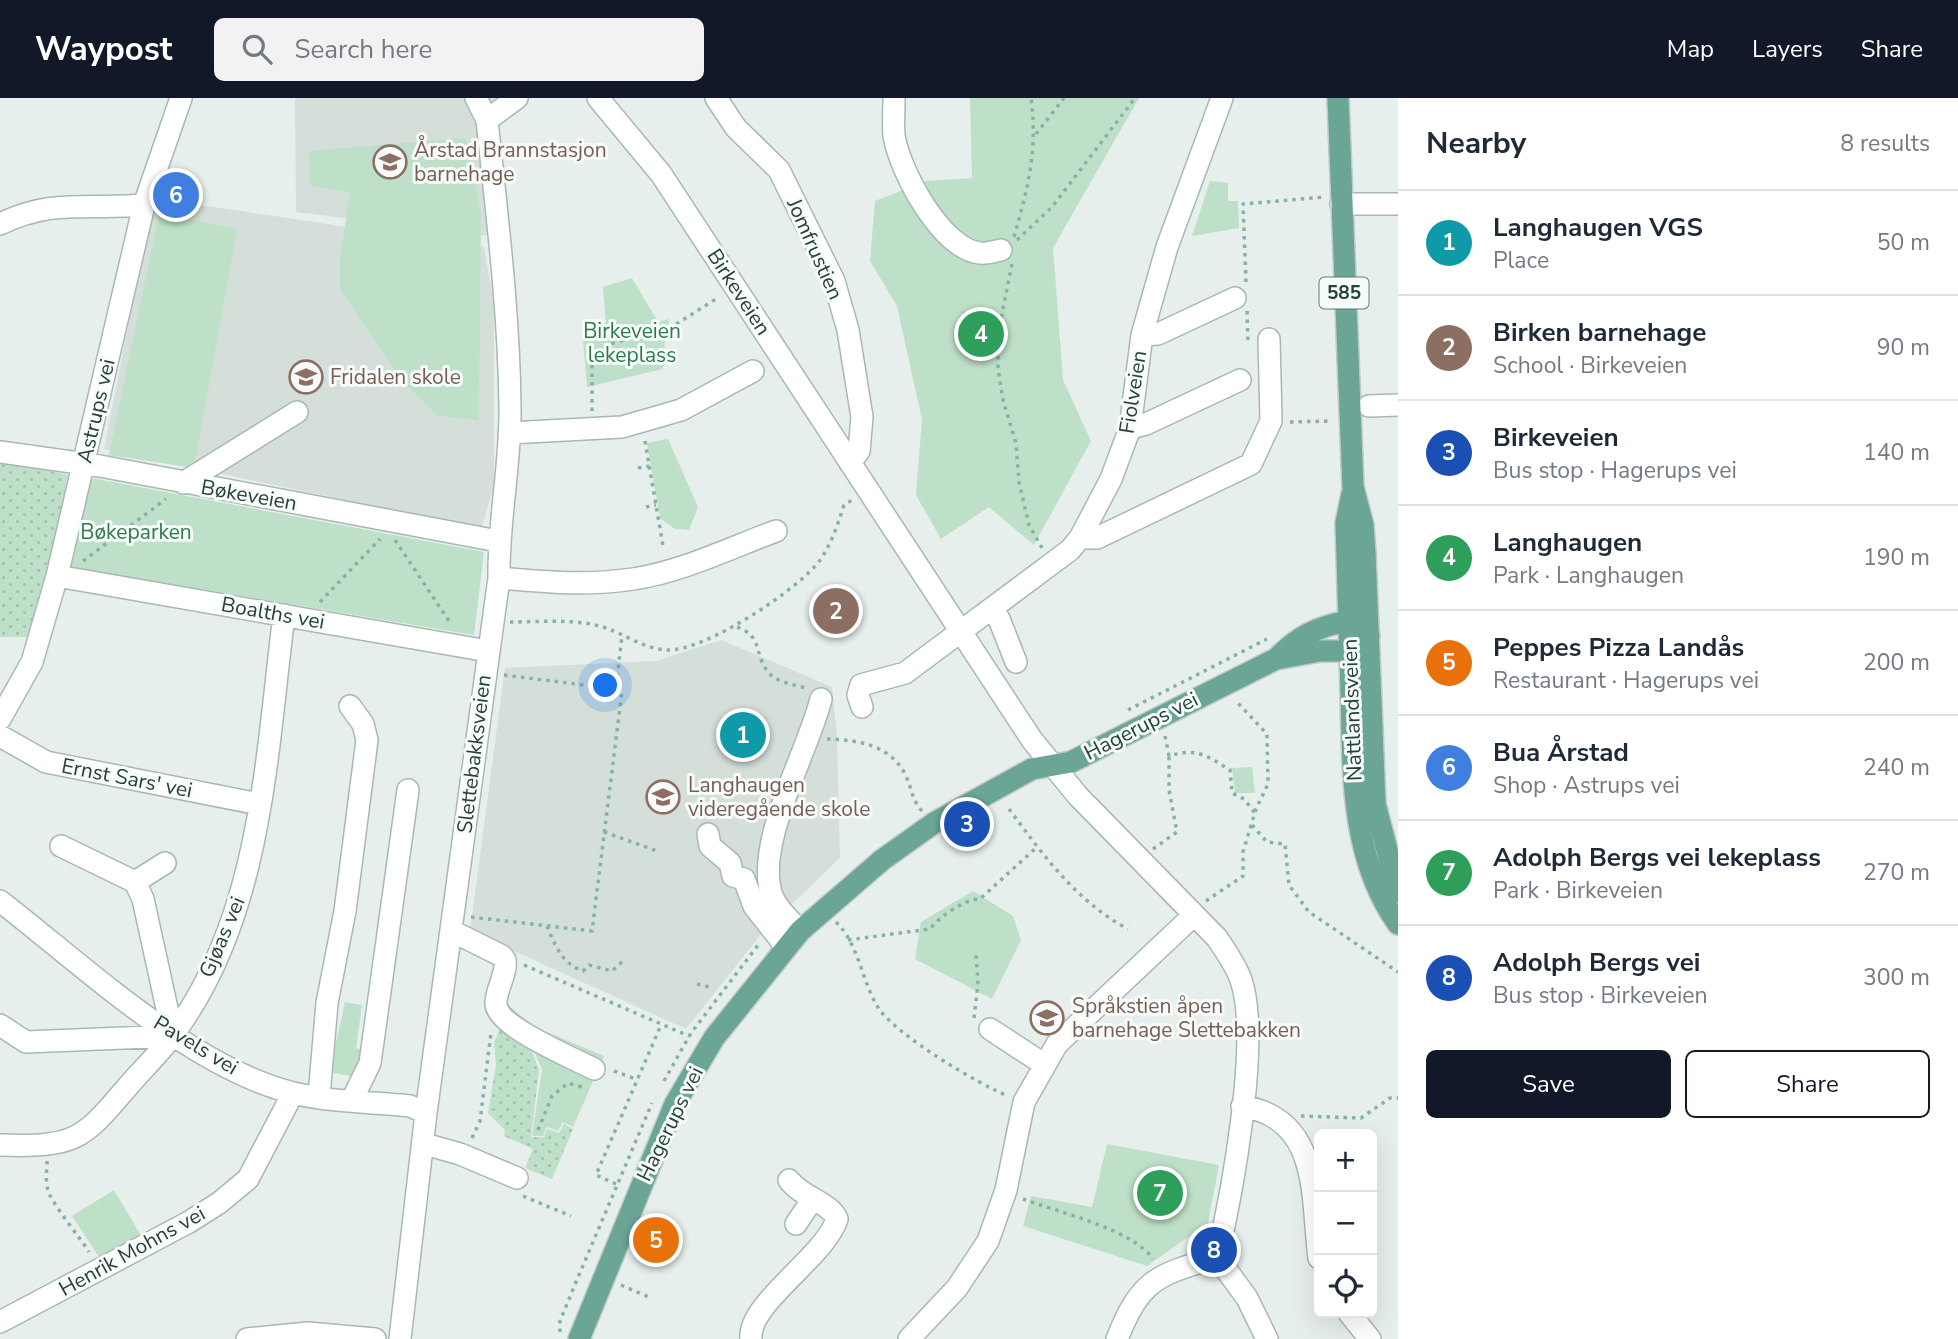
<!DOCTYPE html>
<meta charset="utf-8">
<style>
:root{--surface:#fff;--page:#f2f2f3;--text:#1f2937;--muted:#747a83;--line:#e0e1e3;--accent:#111827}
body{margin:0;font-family:"Nunito Sans",sans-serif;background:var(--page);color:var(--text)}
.controls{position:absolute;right:21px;bottom:21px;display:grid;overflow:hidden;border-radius:10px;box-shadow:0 7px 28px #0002}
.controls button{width:63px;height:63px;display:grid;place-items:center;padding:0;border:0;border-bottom:2px solid var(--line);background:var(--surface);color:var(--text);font:35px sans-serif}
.you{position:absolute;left:606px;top:588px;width:24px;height:24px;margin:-18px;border:5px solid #fff;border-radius:50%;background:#1a73e8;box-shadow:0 0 0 10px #1a73e833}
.badge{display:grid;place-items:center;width:46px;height:46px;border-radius:50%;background:var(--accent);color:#fff;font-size:23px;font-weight:700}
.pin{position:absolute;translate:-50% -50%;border:4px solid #fff;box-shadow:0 2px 7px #0006}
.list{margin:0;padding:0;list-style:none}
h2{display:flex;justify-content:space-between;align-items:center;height:91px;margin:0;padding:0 28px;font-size:30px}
h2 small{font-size:23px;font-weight:400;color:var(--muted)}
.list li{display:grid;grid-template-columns:46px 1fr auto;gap:21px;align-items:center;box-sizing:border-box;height:105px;padding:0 28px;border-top:2px solid var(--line)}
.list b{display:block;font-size:26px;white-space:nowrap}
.list p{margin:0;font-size:23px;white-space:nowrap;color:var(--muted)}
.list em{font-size:23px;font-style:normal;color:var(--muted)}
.actions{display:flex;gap:14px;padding:21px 28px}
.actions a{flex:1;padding:16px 0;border:2px solid var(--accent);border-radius:10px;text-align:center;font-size:24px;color:var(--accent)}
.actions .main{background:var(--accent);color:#fff}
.icon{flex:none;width:38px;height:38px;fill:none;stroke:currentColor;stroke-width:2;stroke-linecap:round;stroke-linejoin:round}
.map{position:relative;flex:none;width:1398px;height:1241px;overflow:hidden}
header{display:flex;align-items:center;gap:42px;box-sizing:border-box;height:98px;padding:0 35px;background:var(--accent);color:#fff}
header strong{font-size:33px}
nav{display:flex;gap:38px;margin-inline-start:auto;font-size:24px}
.search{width:490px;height:63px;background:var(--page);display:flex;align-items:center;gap:18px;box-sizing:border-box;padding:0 24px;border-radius:10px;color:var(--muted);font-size:26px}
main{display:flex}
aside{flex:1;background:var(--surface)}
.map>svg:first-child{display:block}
.built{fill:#d4dfda}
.grass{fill:url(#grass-dots)}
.green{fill:#bfe0c8}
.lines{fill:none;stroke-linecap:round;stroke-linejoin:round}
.minor-casing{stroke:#a8b8b2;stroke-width:24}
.major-casing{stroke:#c2cac8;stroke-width:24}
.path{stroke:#86b3a5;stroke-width:3.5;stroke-dasharray:3.5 5;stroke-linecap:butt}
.minor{stroke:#fff;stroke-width:21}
.major{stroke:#6aa596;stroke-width:21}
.labels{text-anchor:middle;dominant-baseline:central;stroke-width:6;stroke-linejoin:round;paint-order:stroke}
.shield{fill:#f7fbf9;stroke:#637a73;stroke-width:2}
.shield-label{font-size:19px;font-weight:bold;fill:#24423a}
.education-label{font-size:21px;fill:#785e54;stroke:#f7fbf9;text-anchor:start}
.street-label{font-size:21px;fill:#24423a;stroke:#f7fbf9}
.park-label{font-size:21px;fill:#2d7a4b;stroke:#f7fbf9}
</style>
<header>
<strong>Waypost</strong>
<div class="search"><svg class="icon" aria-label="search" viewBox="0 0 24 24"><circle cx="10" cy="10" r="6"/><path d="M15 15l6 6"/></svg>Search here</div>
<nav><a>Map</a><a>Layers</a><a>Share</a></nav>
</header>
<main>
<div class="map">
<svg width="1398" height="1241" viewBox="0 0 1398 1241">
<defs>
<pattern id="grass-dots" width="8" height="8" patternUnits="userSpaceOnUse" patternTransform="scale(1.75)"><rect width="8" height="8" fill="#bfe0c8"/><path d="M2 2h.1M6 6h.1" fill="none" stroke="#a4c1ad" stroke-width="1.8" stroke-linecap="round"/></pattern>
</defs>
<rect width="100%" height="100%" fill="#e6efeb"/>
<path class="built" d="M295 0H496L479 14 490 138 296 114Z
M153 100 484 149 494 207V388L481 431 104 351Z
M721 542 832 589 837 637 840 760 762 835 686 931 470 833 505 570 656 563Z"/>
<path class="grass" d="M0 360 68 377 49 469 28 539H0Z
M500 930 529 945 539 972 531 1039H544L547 1031 559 1035 564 1026 573 1031 552 1081 525 1070 533 1051 504 1038 505 1032 488 1015 496 967 494 945Z"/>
<path class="green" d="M970 0H1139L1053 150 1063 282 1091 343 1034 447 989 409 941 441 916 397 922 322 897 208 870 163 875 103 926 83 972 80Z
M466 40 481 117 479 322 438 318 401 282 340 191V161L350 94 310 88 309 53Z
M1210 83 1228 85V103H1238L1239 130 1192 138Z
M159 116 237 131 194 370 109 357Z
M632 180 658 224 668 221 673 238 665 241 663 271 587 289 582 231 606 225 603 189Z
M668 341 698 409 689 432 675 431 660 420 647 345Z
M91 380 484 454 474 537 70 469Z
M1252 669 1255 695H1235L1232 670Z
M973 793 1013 818 1021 842 992 901 915 861 921 824Z
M345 904 362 907 356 950 367 953 358 979 333 975 332 982 328 981Z
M547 934 604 958 573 1029 563 1024 558 1033 547 1029 543 1038H532L542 971 532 949Z
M1107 1046 1219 1067 1208 1125 1147 1168 1023 1128 1031 1098 1092 1109Z
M114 1092 143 1141 101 1162 72 1118Z"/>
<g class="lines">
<defs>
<path id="minor" d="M476 0 487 22
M598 0 661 76 1032 642 1078 698 1217 840C1226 854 1236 867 1241 882 1261 941 1232 1096 1217 1159L1247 1200 1267 1241
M716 0 736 30 779 72 834 183 848 232 862 319 859 353 850 365
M894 0C894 12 893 26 894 38 900 73 941 151 980 155 986 156 995 153 1001 152
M1341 106H1398
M0 126C54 100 88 112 144 107
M1142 237 1158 236 1235 200
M1369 308 1398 307
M1130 330 1146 326 1240 282
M509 335 622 329 681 312 753 273
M0 354 100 368 498 443
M183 385 297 314
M1080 440H1097L1251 366 1271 323 1269 241
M57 478 488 553
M499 480C544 484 587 488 633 481 681 474 730 450 776 433
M992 513 999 521 1016 564
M862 609 858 597 861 587 905 575 1070 452 1080 440 1111 381 1130 330 1142 237 1167 149 1222 0
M0 621 32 564 57 478 144 107 181 0
M0 638 46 664 259 706
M708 736 710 748 730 765 733 778 744 781 754 808 786 849
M135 784 165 765
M0 803C84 868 190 969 293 995 330 1004 372 1004 410 1008L426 1015
M452 833 502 858 505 862C507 876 496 891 496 905 495 928 575 961 594 971
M800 833C790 822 776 810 771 795 756 742 808 654 821 601
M0 927 26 944 173 938 143 801 135 784 61 748
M990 931 1045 967
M319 998 327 905 345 813 367 642 363 626 350 608
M352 1002 370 965 408 692
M1242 1008C1321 1021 1311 1098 1319 1160
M425 1046 460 1056 517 1080
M0 1047C84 1050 84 1038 137 978 149 965 162 952 172 938 262 818 266 659 284 517
M796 1126 812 1102
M1349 1215 1370 1241
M0 1224 189 1124 219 1105 248 1081 293 995
M247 1241 308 1235 375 1241
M400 1241 426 1015 499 480C498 423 511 366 510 309 509 213 497 118 487 22L517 0
M751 1241C747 1206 825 1159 837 1121 831 1105 801 1099 789 1082
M909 1241 957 1190 988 1143 1006 1092 1024 1004 1057 946 1194 817
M1117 1241C1141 1180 1158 1177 1217 1159"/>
<path id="major" d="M1338 0 1353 389 1363 427 1365 455 1375 706 1398 794
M1352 396 1346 425C1348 481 1349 537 1351 592 1353 671 1350 759 1398 826
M1276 561 1320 553H1349L1359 545
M579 1241 675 1006 714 940 800 833 882 762 934 725 1032 671 1071 664 1276 561C1298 539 1317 528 1349 523L1369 538"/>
</defs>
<use href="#minor" class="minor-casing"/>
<use href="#major" class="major-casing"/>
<path class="path" d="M1036 36 1064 0
M1014 139C1028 90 1038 51 1031 0
M1017 142 1052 109 1135 0
M1012 166 998 236V270L1003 302 1016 345 1019 384 1029 427 1042 450
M1246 184 1243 106 1325 99
M1247 213 1248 244
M592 313V267L598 253 613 245 670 230 719 199
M1290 324 1331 323
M645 343 663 448
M638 370 649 368
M646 409 656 407
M395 442 451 526
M83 463 166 401
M320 504 380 441
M510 524C540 524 577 520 606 530 626 537 645 551 667 552 704 554 800 491 821 461 832 444 838 426 844 407L852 402
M737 529C765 539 752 557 770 576 777 584 795 587 806 590
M504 577 616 591
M1128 612 1267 541
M1165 638 1169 658C1197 649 1207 658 1230 672L1232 695 1244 701 1255 715
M827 641C859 642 891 647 906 678 912 691 912 702 922 713
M1009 711C1043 757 1077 804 1128 831
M1252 727 1267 744 1285 746 1289 787 1309 814 1398 874
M604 734 660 754
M1153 751 1177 734 1169 692V658
M1206 803 1243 778V754L1256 711 1268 686 1267 636 1236 603
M471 819 592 833 622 593 616 591 622 537
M836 824C859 846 862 885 879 911 898 938 978 986 1008 998
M547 828C555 847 562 866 583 873L589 867 612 873 624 862
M848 842 930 831C940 818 965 801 980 801L1037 749
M524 867 689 938
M697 886 713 890
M974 920 978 886 976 856
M614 973 638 982
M664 983 691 935 759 846
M1301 1018 1361 1020 1390 1000H1398
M538 1032 552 998 568 985 585 990
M472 1040 480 1023 491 935
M47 1063C47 1072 45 1083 48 1092 50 1103 81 1141 89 1154
M616 1086 596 1077 661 927
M523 1098 571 1118
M1023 1101C1058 1114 1134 1132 1153 1161
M621 1187 651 1200
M560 1234V1223L576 1184 652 1005"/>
<use href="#minor" class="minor"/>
<use href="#major" class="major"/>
</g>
<defs>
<symbol id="school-ring" viewBox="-11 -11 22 22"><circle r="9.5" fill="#f7fbf9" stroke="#8d6e63" stroke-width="1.5"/><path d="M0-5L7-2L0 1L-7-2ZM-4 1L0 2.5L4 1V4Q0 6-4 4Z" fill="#8d6e63"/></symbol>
</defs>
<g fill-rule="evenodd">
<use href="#school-ring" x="371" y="45" width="38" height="38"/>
<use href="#school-ring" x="287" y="260" width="38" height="38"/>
<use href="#school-ring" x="644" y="680" width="38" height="38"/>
<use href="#school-ring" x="1028" y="901" width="38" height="38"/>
</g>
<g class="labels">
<rect class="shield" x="1319.5" y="179.5" width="49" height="31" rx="5"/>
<g class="shield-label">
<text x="1344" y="195">585</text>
</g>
<g class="education-label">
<text x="414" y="52">Årstad Brannstasjon<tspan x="414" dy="24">barnehage</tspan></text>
<text x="330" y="279">Fridalen skole</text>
<text x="688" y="687">Langhaugen<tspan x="688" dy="24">videregående skole</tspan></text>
<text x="1072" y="908">Språkstien åpen<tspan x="1072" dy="24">barnehage Slettebakken</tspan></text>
</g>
<g class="street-label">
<text transform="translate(815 151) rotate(66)">Jomfrustien</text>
<text transform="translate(739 194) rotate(57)">Birkeveien</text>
<text transform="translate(1133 294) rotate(-81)">Fiolveien</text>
<text transform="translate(96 313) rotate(-77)">Astrups vei</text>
<text transform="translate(249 397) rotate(10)">Bøkeveien</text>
<text transform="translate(273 515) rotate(10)">Boalths vei</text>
<text transform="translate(1352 612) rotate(-92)">Nattlandsveien</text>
<text transform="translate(1141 628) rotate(-27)">Hagerups vei</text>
<text transform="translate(474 656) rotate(-83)">Slettebakksveien</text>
<text transform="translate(127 680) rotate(11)">Ernst Sars' vei</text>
<text transform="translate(222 839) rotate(-67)">Gjøas vei</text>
<text transform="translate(196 947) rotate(31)">Pavels vei</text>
<text transform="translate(670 1026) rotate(-64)">Hagerups vei</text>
<text transform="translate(132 1153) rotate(-29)">Henrik Mohns vei</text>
</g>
<g class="park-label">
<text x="632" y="233">Birkeveien<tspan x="632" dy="24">lekeplass</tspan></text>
<text x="136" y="434">Bøkeparken</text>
</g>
</g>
</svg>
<div class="controls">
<button>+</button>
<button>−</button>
<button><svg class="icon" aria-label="locate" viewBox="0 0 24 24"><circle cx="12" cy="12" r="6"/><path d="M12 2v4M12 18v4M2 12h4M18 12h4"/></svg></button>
</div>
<div class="you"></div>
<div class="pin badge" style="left:743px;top:637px;background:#0f9aa8">1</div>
<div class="pin badge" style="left:836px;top:513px;background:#8d6e63">2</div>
<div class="pin badge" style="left:967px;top:726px;background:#1a4fb4">3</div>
<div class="pin badge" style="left:981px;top:236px;background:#2e9e5b">4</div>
<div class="pin badge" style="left:656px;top:1142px;background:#e8710a">5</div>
<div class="pin badge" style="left:176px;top:97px;background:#3f7fe0">6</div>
<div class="pin badge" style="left:1160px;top:1095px;background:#2e9e5b">7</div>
<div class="pin badge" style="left:1214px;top:1152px;background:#1a4fb4">8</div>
</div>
<aside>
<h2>Nearby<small>8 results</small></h2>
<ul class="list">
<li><span class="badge" style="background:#0f9aa8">1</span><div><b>Langhaugen VGS</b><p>Place</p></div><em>50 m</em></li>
<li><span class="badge" style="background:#8d6e63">2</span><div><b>Birken barnehage</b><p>School · Birkeveien</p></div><em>90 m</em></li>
<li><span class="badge" style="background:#1a4fb4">3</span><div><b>Birkeveien</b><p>Bus stop · Hagerups vei</p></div><em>140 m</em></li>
<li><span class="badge" style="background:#2e9e5b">4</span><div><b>Langhaugen</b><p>Park · Langhaugen</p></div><em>190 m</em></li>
<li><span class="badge" style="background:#e8710a">5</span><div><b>Peppes Pizza Landås</b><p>Restaurant · Hagerups vei</p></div><em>200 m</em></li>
<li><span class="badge" style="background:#3f7fe0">6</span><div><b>Bua Årstad</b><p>Shop · Astrups vei</p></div><em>240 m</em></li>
<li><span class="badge" style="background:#2e9e5b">7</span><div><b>Adolph Bergs vei lekeplass</b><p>Park · Birkeveien</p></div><em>270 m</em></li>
<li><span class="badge" style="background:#1a4fb4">8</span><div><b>Adolph Bergs vei</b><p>Bus stop · Birkeveien</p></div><em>300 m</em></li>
</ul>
<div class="actions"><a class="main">Save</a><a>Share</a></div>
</aside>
</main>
